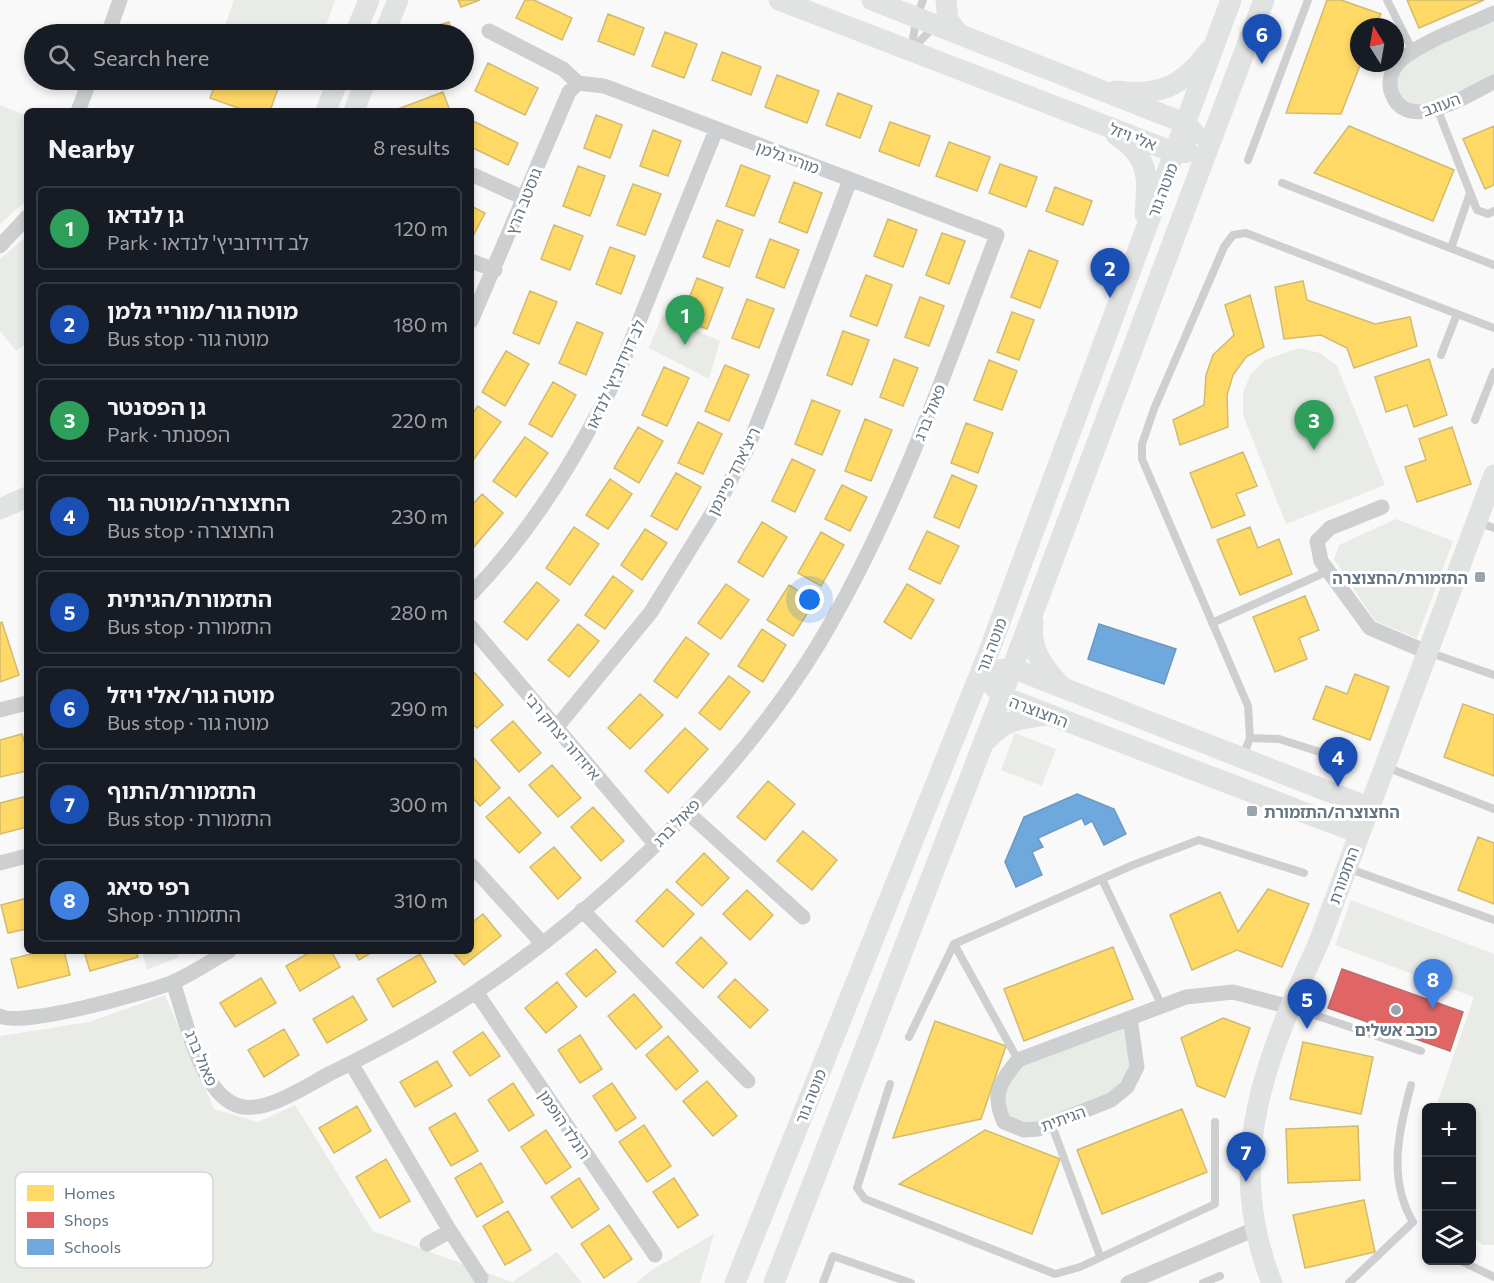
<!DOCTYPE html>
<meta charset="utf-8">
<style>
:root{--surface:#171b24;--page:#242831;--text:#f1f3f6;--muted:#9ea1a6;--line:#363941;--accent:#99a4ac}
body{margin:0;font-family:Commissioner,"Noto Sans Hebrew",sans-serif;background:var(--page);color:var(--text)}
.controls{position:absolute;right:18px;bottom:18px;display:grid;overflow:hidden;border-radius:9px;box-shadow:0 3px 9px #0003}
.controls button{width:54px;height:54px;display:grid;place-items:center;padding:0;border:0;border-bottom:2px solid var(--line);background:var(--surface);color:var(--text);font:30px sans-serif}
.compass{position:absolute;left:1350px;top:18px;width:54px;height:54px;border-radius:50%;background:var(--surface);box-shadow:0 3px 9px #0003;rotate:349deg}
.you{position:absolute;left:810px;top:600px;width:21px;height:21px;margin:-15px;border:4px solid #fff;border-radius:50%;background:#1a73e8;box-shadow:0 0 0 9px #1a73e833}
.badge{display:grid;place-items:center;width:39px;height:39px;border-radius:50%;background:var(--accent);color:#fff;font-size:20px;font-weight:700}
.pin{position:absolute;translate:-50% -50px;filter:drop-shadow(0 2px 3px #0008)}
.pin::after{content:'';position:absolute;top:32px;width:21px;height:18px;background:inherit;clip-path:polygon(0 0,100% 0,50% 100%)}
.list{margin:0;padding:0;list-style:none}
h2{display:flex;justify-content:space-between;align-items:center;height:78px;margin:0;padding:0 24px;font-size:26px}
h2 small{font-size:20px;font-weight:400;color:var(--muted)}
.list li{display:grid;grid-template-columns:39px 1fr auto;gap:18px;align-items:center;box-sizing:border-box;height:84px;margin:0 12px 12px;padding:0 12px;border:2px solid var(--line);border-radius:9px}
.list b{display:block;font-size:22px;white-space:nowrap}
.list p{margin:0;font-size:20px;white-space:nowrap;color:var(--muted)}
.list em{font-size:20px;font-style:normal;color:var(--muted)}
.icon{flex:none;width:33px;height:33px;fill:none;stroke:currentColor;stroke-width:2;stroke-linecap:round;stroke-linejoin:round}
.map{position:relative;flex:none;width:1494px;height:1283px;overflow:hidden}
.search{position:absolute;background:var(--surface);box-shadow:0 3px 9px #0003;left:24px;top:24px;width:450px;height:66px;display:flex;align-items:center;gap:15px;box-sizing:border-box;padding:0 21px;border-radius:33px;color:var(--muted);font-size:22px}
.panel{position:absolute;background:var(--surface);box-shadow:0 3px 9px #0003;left:24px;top:108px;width:450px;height:846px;border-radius:9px}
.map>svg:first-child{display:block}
.green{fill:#e8ebe6}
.homes{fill:#ffd966;stroke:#d1bb6f;stroke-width:1.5}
.shops{fill:#e06666;stroke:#bb6b6f;stroke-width:1.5}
.schools{fill:#6fa8dc;stroke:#6c99c1;stroke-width:1.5}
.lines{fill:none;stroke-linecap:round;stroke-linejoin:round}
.lane{stroke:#cecfd0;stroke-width:8}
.street{stroke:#cecfd0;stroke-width:15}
.secondary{stroke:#e1e2e2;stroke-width:21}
.poi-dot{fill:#99a4ac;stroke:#fff;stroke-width:2}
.labels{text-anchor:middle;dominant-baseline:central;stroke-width:6;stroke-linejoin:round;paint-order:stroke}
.street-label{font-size:16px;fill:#657683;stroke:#fff}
.poi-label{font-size:16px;font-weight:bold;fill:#657683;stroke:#fff;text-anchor:end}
.key{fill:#fff;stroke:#d1d6da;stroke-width:1.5}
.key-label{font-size:16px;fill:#657683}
</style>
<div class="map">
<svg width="1494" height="1283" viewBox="0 0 1494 1283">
<rect width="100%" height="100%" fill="#f9f9f9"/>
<path class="green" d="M234 0H335L323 34H234L223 31Z
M1494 18V77L1429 107H1408L1396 91V73L1415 55Z
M0 105 27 116V200L0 224Z
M27 236V344L16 351 0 331V259Z
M662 316 720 341 709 379 649 348Z
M1299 348 1320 353 1337 366 1385 485 1286 524 1243 415V392L1251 374 1265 360Z
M1396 519 1453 541 1417 638 1375 621 1334 559 1339 545Z
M1015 733 1056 749 1042 786 1001 770Z
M1351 900 1494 954V1245H1483L1472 1236V1108L1436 1107 1474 997 1335 945Z
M142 951H176L179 957 147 970Z
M165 995 214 1109 258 1122 295 1105 373 1231 512 1282 557 1252 582 1283H0V1036L89 1022Z
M1123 1027C1125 1038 1132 1057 1129 1068 1120 1100 1064 1112 1036 1123L1025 1124 1009 1118 1003 1107 1006 1085 1021 1065Z
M714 1234 700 1283H636L652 1270Z"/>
<path class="homes" d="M458 0H480L461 7Z
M525 0H534L572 18 562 40 516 18Z
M1327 0H1341L1381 14 1375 27H1359L1361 63 1341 114 1286 113Z
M1407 0H1484L1419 28Z
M608 14 644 28 634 55 598 41Z
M449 22 453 34H425L424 30Z
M665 32 697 44 684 78 652 66Z
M722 52 761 67 751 95 712 80Z
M488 63 538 88 525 115 475 91Z
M777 75 819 91 807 123 765 107Z
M217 80H281L270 111H247L210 98Z
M443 92 450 111H399L398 109Z
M838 93 872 106 860 138 826 125Z
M596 115 622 125 610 158 584 148Z
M473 121 518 143 508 165 471 147Z
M890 122 930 136 919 166 879 151Z
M1349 126 1454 170 1433 221 1314 173Z
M1494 126V185L1485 189 1463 139Z
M653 130 681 141 668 176 640 166Z
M949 142 990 157 977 191 936 176Z
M1000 164 1037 177 1026 207 989 193Z
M741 165 770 176 754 216 726 206Z
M578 166 605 176 590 216 563 206Z
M794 182 822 193 807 233 779 222Z
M633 184 661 194 645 235 617 225Z
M1055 187 1092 201 1083 225 1046 211Z
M471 206 485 213 471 240Z
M888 219 917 230 903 267 874 256Z
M717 220 743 230 729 267 703 257Z
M554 225 583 236 570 270 541 259Z
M942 233 965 241 949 284 926 275Z
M770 239 799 250 784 288 756 277Z
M610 247 635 256 621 294 596 284Z
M1029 250 1058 261 1040 308 1011 297Z
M866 275 892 285 877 326 850 316Z
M697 278 723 288 707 329 681 319Z
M1303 281 1307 300 1375 324 1410 317 1417 346 1354 368 1347 348 1321 335 1284 339 1275 287Z
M530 291 557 302 539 344 513 333Z
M1250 295 1264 347 1246 357 1233 375 1227 395 1228 427 1180 445 1173 420 1204 405 1206 375 1213 355 1234 335 1225 305Z
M920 297 944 306 929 346 905 337Z
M747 299 774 309 759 348 732 338Z
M1012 312 1034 320 1019 360 997 352Z
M577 322 603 333 586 375 559 363Z
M843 331 869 340 852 385 827 375Z
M506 351 529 364 505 406 482 392Z
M894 359 918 368 903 406 880 397Z
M1429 359 1447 415 1414 427 1407 405 1386 412 1375 377Z
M989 360 1017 371 1002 410 974 400Z
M725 365 749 375 729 421 705 411Z
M664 367 689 378 667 426 642 415Z
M553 382 576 395 552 437 529 424Z
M812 400 840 411 822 455 795 444Z
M478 406 501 422 471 463V415Z
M865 419 892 430 871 481 845 471Z
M698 422 722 434 703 474 678 463Z
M966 423 993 433 978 473 951 463Z
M638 427 663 441 639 483 614 468Z
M1452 427 1471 484 1417 502 1405 467 1426 460 1419 439Z
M525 437 548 453 516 497 493 481Z
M1243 452 1257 486 1236 494 1245 515 1212 528 1190 473Z
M792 459 815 470 795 512 772 501Z
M676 473 701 487 677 530 651 516Z
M952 475 977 486 959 528 934 517Z
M610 479 632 494 608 529 586 515Z
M842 485 867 497 850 531 825 519Z
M482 494 503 513 473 548 471 506Z
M762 522 787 537 763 577 738 562Z
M574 527 599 544 570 585 546 568Z
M1250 527 1258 548 1279 539 1292 574 1240 595 1217 540Z
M645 529 667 543 642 580 621 565Z
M927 531 959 546 940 584 909 569Z
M821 532 844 545 821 586 798 573Z
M613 576 633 591 605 629 585 615Z
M537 582 559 600 527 640 504 622Z
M726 584 749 600 721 639 698 623Z
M907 584 934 600 911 639 884 622Z
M789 585 815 601 793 636 767 620Z
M1305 596 1319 630 1299 638 1307 659 1275 672 1253 617Z
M2 622 19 675 0 682V623Z
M578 624 599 641 569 677 548 660Z
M762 629 786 645 763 682 738 666Z
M686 637 709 654 677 698 654 681Z
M473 671 503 705 477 728 471 722Z
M1355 674 1389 687 1370 740 1313 719 1326 686 1347 694Z
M729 676 750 692 720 730 699 713Z
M640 694 663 715 630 749 608 728Z
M1463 704 1494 715V776L1444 757Z
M513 721 541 753 519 772 491 740Z
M685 728 708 749 668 793 645 771Z
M22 734 27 752V771L0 777V740Z
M472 756 500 788 480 806 471 796Z
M552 765 581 798 558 817 529 785Z
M768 781 795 804 765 840 737 817Z
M27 796V827L0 834V803Z
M509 797 541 833 519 853 486 817Z
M593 807 624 841 601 861 571 827Z
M803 831 837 860 812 890 777 861Z
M1478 837 1494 843V904L1458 890Z
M554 847 581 878 558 899 530 867Z
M704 853 729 878 702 906 676 882Z
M667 889 694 914 663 947 636 921Z
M1268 889 1309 904 1282 967 1237 950 1192 970 1170 915 1220 892 1238 932Z
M747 890 773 915 750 940 723 914Z
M27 898V929L8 933 1 905Z
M483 914 501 936 464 965 452 951H471V923Z
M701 937 727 963 703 988 676 963Z
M1113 947 1133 999 1024 1041 1004 989Z
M596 949 616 972 586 997 566 974Z
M43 951H64L70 975 18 988 11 959Z
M84 951H136L138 957 90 971Z
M312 951H331L340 967 300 991 286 966Z
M354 951H374L359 960Z
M420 954 436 982 393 1007 377 979Z
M261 978 276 1003 235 1027 220 1003Z
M735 979 768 1010 750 1028 718 997Z
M557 982 577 1007 546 1033 525 1008Z
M634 994 662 1027 636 1049 608 1016Z
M353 996 367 1020 327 1043 313 1019Z
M1223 1018 1250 1028 1225 1097 1197 1086 1181 1038Z
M935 1021 1006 1046 981 1119 893 1138Z
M284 1029 299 1055 264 1077 248 1050Z
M483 1032 500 1056 470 1076 453 1052Z
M580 1035 602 1069 580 1083 558 1050Z
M668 1036 698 1071 676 1090 646 1055Z
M1303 1042 1373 1057 1361 1114 1290 1099Z
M437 1061 452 1086 415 1107 400 1082Z
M707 1081 737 1116 713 1136 683 1101Z
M513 1083 534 1115 509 1131 488 1100Z
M612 1083 636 1118 616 1131 593 1096Z
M357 1106 371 1131 334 1153 319 1128Z
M1182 1109 1207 1172 1102 1214 1077 1150Z
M455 1113 478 1151 451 1166 429 1128Z
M644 1125 671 1166 647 1182 619 1142Z
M1358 1126 1360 1180 1288 1183 1286 1129Z
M546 1130 571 1167 546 1184 521 1147Z
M985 1130 1060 1159 1032 1234 899 1184Z
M386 1159 410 1201 380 1218 356 1177Z
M481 1163 503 1202 477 1217 455 1178Z
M579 1178 599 1209 572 1228 551 1197Z
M674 1178 698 1215 678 1228 653 1192Z
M1364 1200 1375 1252 1305 1268 1293 1215Z
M508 1211 531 1250 505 1265 483 1226Z
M609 1225 632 1259 604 1278 581 1244Z"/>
<path class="shops" d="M1342 969 1463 1012 1450 1051 1328 1008Z"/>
<path class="schools" d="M1099 624 1176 649 1164 684 1088 659Z
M1077 794 1114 809 1126 834 1104 845 1092 821 1085 825 1082 818 1038 838 1043 847 1032 852 1042 875 1016 887 1005 862 1024 817Z"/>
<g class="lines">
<path class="lane" d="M1387 0 1413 51
M911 49 917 17 923 0
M912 49 933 28
M1437 108 1477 210 1488 214 1494 211
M1248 160 1308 0
M1282 183 1494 265
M1451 248 1470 193
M1441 355 1457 314
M1475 420 1494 372
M1478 522 1494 528
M1212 623 1328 571
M1428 652 1494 675
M1250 738 1279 739 1345 760
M1243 756 1250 738 1248 706 1142 459V444L1154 409 1224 247 1233 235 1246 233 1494 328
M1386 767 1494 809
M1347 868 1494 920
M1102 879 1162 1006
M954 944 1018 1060
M1291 1007 1421 1051
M909 1037 954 944 1133 865 1199 840 1304 873
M890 1084 857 1188 865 1199 1055 1274 1080 1267 1215 1204V1122
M1051 1123 1100 1256
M1459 1260 1494 1277
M823 1283 833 1256 911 1283
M1203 1283 1220 1276
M1349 1283 1413 1222C1387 1178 1399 1131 1411 1085"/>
<path class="street" d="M1494 13C1469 25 1418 43 1400 61 1392 69 1388 80 1391 91 1405 137 1468 94 1494 82
M489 31 563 69 578 83
M108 34 120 0
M78 111 90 80
M471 174 524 198
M0 246 27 217
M471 261 495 270
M471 321 569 92 578 83
M1382 507 1330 528 1317 541 1321 561 1370 628 1427 652
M471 594C533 530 581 451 619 371L716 130
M471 627 655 844
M0 710 27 703
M556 728 651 612 719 502 747 449 769 394 850 180
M687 812 803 917
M0 863 27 856
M471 865 542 943
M582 910 748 1081
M173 982C185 1017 200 1091 236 1105 262 1116 306 1086 329 1074 380 1049 431 1022 477 991 605 905 738 776 818 645 895 517 944 374 997 235L604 86 578 83
M476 992 655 1255
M0 1016C20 1028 145 993 171 983 191 975 210 961 229 951
M1130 1018 1137 1067 1127 1087 1111 1100 1038 1129 1024 1130 1004 1122C991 1093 1000 1083 1018 1060L1186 997 1233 992 1290 1007
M351 1063 450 1231 427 1244
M450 1231 481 1278
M1128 1283 1255 1229"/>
<path class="secondary" d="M779 0 1176 153 1188 152
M872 0 1187 124 1195 134
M946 0 948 20 958 33
M355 34 369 0
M384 34 398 0
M1116 91C1159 97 1183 86 1208 52
M326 111 338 80
M354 111 366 80
M1116 135C1150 157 1148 177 1145 214
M0 509 27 497
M1033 622C1029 649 1043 667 1061 686
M999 670 1012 668 1368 807
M993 686 1006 698 1358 833
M987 740C1004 720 1021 718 1047 715
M735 1283 988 654 1231 0
M774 1283 1002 695 1264 0
M1272 1283C1222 1158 1267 1056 1319 942L1494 475"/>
</g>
<g class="poi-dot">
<rect x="1474" y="571" width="12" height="12" rx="3"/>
<rect x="1246" y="805" width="12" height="12" rx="3"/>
<circle cx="1396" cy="1010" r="6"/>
</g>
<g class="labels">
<g class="street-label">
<text transform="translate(1441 104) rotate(-20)">העוגב</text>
<text transform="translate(1133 136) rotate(21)">אלי ויזל</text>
<text transform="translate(788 157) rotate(20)">מוריי גלמן</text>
<text transform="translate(1162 190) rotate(-69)">מוטה גור</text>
<text transform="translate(523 201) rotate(-68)">גוסטב הרץ</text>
<text transform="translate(615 374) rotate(-65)">לב דוידוביץ' לנדאו</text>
<text transform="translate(929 412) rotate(-68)">פאול ברג</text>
<text transform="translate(733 471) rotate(-63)">ריצ'ארד פיינמן</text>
<text transform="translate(991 645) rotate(-69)">מוטה גור</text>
<text transform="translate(1039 711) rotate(21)">החצוצרה</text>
<text transform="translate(563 736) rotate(50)">איזידור יצחק רבי</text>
<text transform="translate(676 822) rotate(-46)">פאול ברג</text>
<text transform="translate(1343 875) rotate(-70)">התזמורת</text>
<text transform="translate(202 1058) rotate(67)">פאול ברג</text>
<text transform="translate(810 1096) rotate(-68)">מוטה גור</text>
<text transform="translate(1063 1118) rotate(-20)">הגיתית</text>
<text transform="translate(565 1124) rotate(56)">רונלד הופמן</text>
</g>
<g class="poi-label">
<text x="1468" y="577">התזמורת/החצוצרה</text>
<text x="1264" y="811" text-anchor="start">החצוצרה/התזמורת</text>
<text x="1396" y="1029" text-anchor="middle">כוכב אשלים</text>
</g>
</g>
<rect x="15" y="1172" width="198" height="96" rx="9" class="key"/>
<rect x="27" y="1185" width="27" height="16" fill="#ffd966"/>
<rect x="27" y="1212" width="27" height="16" fill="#e06666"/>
<rect x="27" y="1239" width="27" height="16" fill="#6fa8dc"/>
<g class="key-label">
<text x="64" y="1199">Homes</text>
<text x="64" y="1226">Shops</text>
<text x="64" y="1253">Schools</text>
</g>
</svg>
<div class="controls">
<button>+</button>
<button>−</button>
<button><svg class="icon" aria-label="layers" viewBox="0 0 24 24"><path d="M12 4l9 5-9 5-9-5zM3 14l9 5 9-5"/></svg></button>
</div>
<svg class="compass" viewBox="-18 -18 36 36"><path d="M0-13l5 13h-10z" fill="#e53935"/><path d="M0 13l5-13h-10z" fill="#9ea1a6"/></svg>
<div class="you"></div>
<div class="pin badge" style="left:685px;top:345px;background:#2e9e5b">1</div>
<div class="pin badge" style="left:1110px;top:298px;background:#1a4fb4">2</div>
<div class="pin badge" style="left:1314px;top:450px;background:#2e9e5b">3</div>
<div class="pin badge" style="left:1338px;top:787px;background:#1a4fb4">4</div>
<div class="pin badge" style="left:1307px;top:1029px;background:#1a4fb4">5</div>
<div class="pin badge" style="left:1262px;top:64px;background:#1a4fb4">6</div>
<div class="pin badge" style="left:1246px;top:1182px;background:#1a4fb4">7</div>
<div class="pin badge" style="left:1433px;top:1009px;background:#3f7fe0">8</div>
<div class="search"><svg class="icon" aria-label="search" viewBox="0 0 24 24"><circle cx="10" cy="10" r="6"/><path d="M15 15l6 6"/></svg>Search here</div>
<section class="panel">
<h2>Nearby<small>8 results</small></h2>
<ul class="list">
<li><span class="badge" style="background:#2e9e5b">1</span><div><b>גן לנדאו</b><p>Park · לב דוידוביץ' לנדאו</p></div><em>120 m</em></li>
<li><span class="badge" style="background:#1a4fb4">2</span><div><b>מוטה גור/מוריי גלמן</b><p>Bus stop · מוטה גור</p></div><em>180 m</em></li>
<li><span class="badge" style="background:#2e9e5b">3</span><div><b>גן הפסנטר</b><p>Park · הפסנתר</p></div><em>220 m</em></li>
<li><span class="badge" style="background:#1a4fb4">4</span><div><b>החצוצרה/מוטה גור</b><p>Bus stop · החצוצרה</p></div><em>230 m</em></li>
<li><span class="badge" style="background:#1a4fb4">5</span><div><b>התזמורת/הגיתית</b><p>Bus stop · התזמורת</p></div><em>280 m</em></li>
<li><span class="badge" style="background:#1a4fb4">6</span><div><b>מוטה גור/אלי ויזל</b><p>Bus stop · מוטה גור</p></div><em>290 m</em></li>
<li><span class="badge" style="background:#1a4fb4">7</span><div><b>התזמורת/התוף</b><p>Bus stop · התזמורת</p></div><em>300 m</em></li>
<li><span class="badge" style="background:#3f7fe0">8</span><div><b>רפי סיאג</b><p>Shop · התזמורת</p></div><em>310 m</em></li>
</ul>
</section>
</div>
